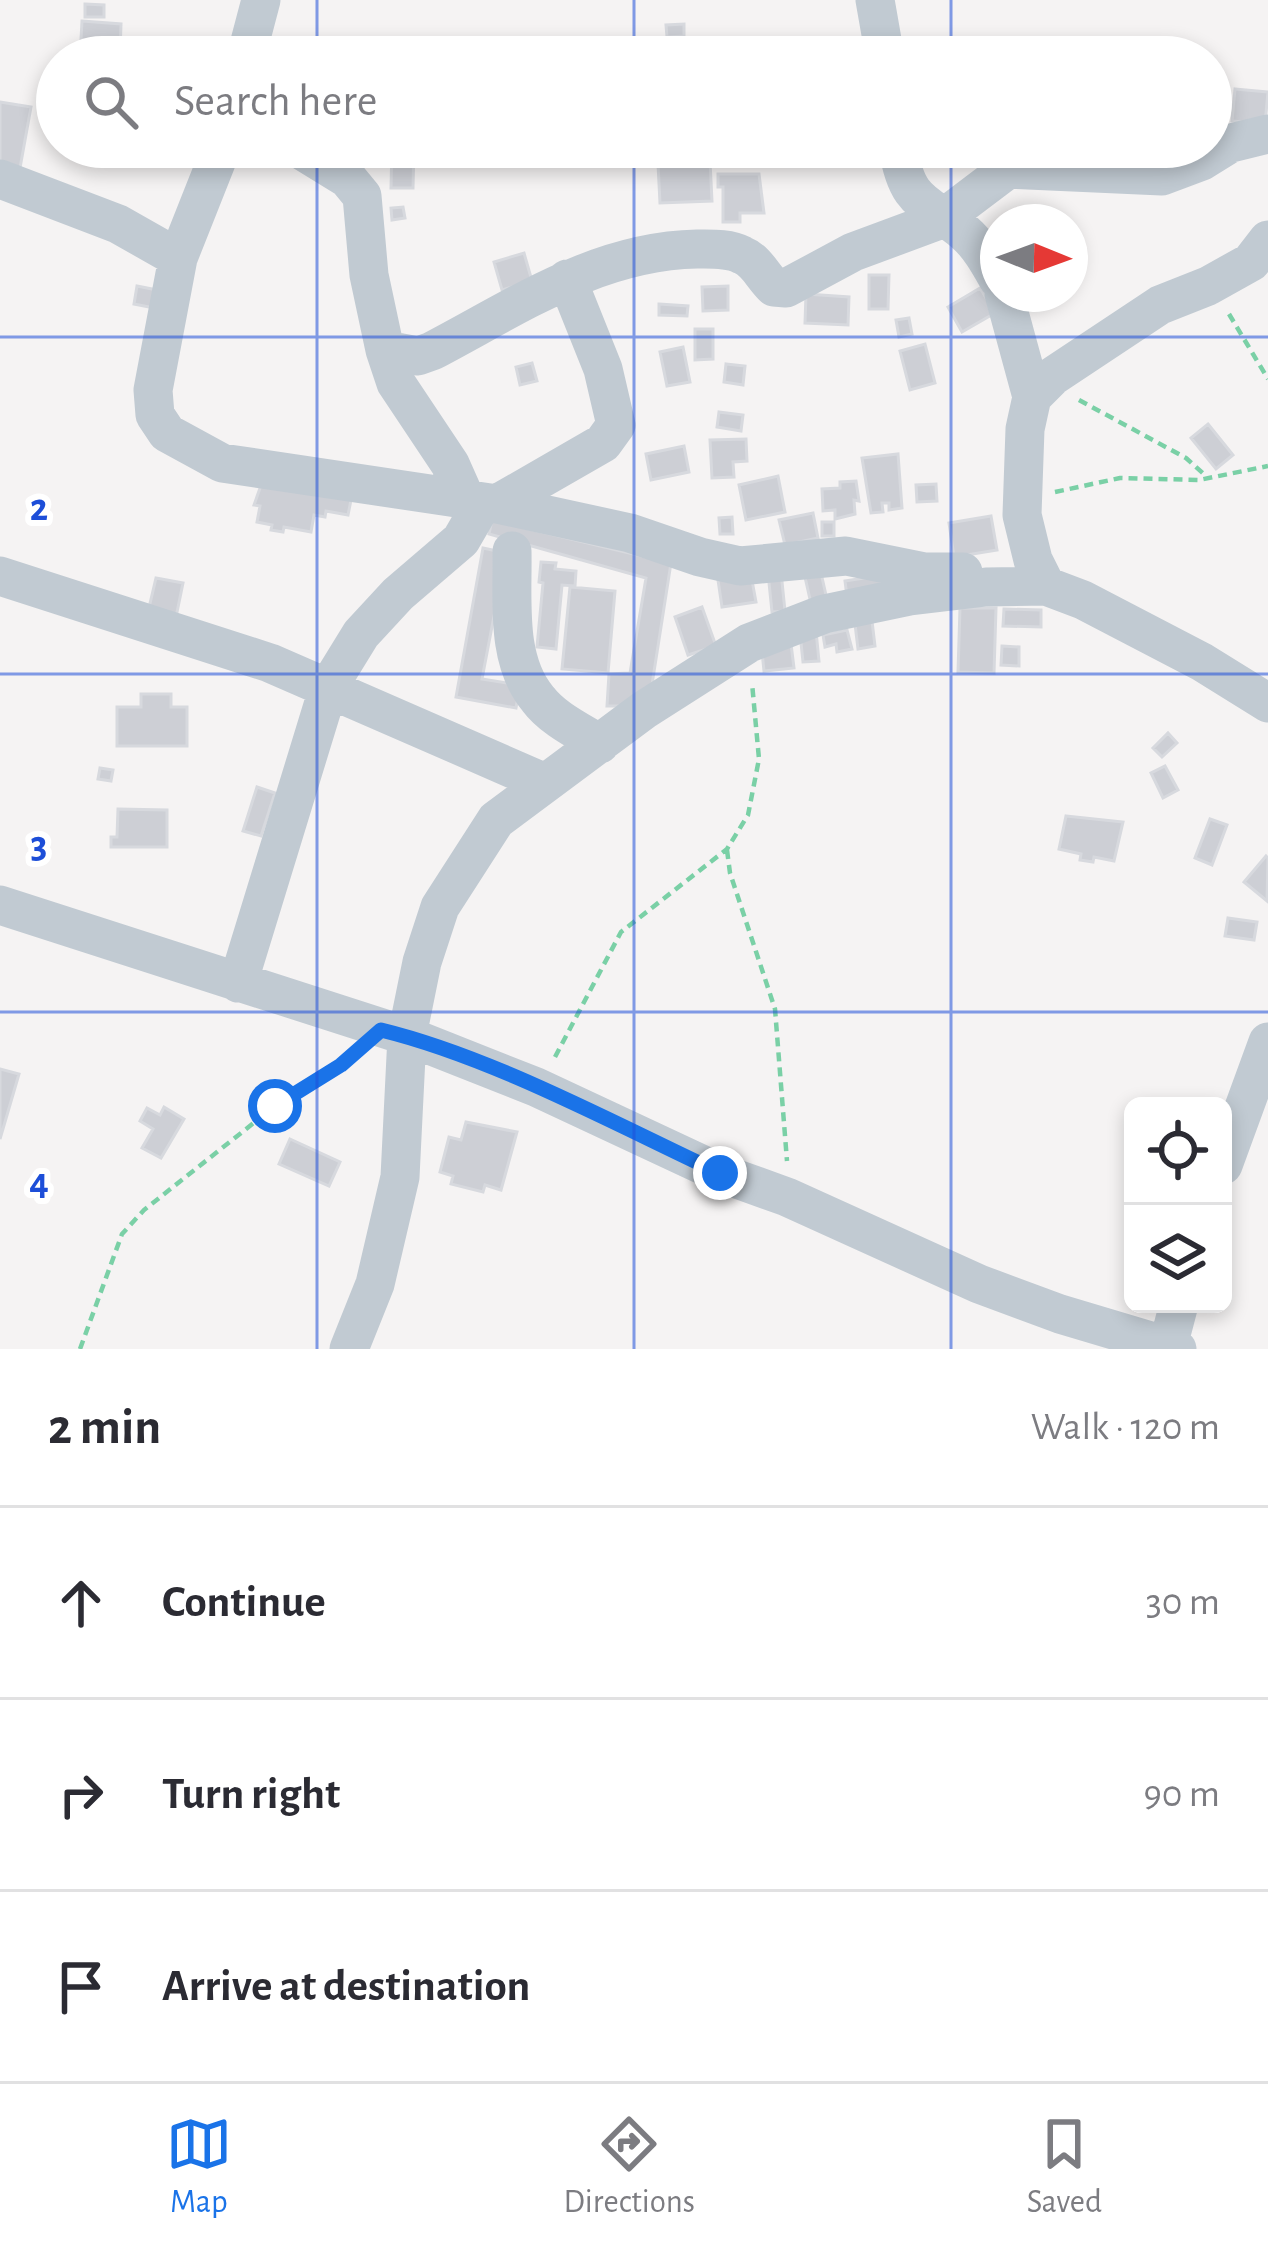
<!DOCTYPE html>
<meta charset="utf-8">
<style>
:root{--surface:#fff;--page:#f2f2f3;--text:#2b2b33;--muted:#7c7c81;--line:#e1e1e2;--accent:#1a73e8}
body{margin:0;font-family:"Alegreya Sans",sans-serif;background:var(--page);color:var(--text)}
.controls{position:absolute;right:36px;bottom:36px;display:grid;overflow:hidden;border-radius:18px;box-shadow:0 6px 18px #0003}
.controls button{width:108px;height:108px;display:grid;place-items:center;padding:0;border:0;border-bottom:3px solid var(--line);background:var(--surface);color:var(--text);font:60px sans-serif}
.compass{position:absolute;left:980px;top:204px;width:108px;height:108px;border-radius:50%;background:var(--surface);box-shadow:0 6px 18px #0003;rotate:91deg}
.stop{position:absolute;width:36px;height:36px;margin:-27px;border:9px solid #1a73e8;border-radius:50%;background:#fff}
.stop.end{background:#1a73e8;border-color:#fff;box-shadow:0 3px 12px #0008}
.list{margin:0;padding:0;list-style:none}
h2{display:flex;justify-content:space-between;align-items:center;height:156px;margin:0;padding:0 48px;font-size:51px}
h2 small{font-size:39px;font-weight:400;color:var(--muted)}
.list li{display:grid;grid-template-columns:78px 1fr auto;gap:36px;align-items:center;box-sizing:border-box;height:192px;padding:0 48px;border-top:3px solid var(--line)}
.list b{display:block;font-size:45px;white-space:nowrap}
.list em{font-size:39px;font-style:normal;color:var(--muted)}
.icon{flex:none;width:66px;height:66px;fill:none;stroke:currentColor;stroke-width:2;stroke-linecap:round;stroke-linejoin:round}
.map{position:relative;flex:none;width:1268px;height:1349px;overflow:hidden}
.search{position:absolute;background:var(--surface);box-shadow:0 6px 18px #0003;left:36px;right:36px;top:36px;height:132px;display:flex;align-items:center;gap:30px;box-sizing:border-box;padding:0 42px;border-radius:66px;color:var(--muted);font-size:45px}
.sheet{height:732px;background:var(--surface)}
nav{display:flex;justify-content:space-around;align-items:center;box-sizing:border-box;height:168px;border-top:3px solid var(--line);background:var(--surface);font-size:33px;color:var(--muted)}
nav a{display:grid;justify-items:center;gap:6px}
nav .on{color:var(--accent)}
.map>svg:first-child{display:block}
.building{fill:#cdcfd5;stroke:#d7d9de;stroke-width:3}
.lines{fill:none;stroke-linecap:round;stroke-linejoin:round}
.path{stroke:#7ad0a6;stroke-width:4.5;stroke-dasharray:9 6;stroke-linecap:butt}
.minor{stroke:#c1cad2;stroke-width:39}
.route{stroke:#1a73e8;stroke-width:15}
.grid{fill:none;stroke:#1d4ed8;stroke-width:3;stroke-opacity:0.55}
.grid-label{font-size:39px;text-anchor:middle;font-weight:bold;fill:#1d4ed8;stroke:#fff;stroke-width:12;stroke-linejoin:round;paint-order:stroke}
</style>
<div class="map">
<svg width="1268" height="1349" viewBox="0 0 1268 1349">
<rect width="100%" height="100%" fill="#f5f3f3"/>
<path class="building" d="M85 4 104 5V17H85Z
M82 21 121 24 120 53 80 57Z
M684 24V36L667 37 666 25Z
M1235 89 1268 92 1265 124 1232 121Z
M0 102 31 107 20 168 0 164Z
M392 147H414L413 188H391Z
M710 161 712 201 660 203 658 164Z
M718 174H759L764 213H740V222H723V187H718Z
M403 207 405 218 392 220 391 208Z
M524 253 532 281 502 290 494 262Z
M869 275H889L888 309H869Z
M137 286 157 290 154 308 134 304Z
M728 286V310L703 311 702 287Z
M980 288 995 313 962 332 948 307Z
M806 294 849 297 848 325 805 323Z
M659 304 688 306 687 316 659 315Z
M909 318 912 334 899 337 896 320Z
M695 329H713V359L695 360Z
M925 344 935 383 910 390 900 351Z
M683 347 690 382 667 386 660 352Z
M532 363 537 381 520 385 516 367Z
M726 364 745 366 743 385 724 382Z
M719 412 743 415 741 431 717 427Z
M1208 424 1233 455 1216 469 1191 438Z
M746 439 747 461 733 462 734 477 712 478 710 440Z
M684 446 689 472 651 480 646 454Z
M898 454 902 508 889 510V503H882L883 512 871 513 862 458Z
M265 474 353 490 348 515 326 511 325 517 314 515 311 532 284 527 283 532 271 530 272 525 257 522 260 506 254 505Z
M778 476 785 512 746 520 739 485Z
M856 481 859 501 854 500 855 514 835 519V510L823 511 822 489 840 488V482Z
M936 484 937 501 917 502 916 485Z
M813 513 818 538 785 545 779 520Z
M991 516 997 550 954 557 949 523Z
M732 517 733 534H720L719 518Z
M492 520 671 563 651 691 631 706H607L609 674 630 673 646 578 489 534Z
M822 522H834V536H822Z
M483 548 506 553 482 679 520 685 516 708 456 697Z
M541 562 556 563 555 569 576 571 575 586 562 585 556 649 537 647 543 583 539 582Z
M781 572 785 611 772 612 768 573Z
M821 573 828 604 812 608 805 577Z
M751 575 756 602 722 607 718 580Z
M883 575 886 598 848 604 845 581Z
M156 578 183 583 176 617 148 612Z
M570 587 615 591 608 673 562 669Z
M702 607 716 646 688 655 675 617Z
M960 608H996L994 673 958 672Z
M1004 609 1041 610V627L1003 626Z
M872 621 875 646 858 649 855 624Z
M847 630 852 649 837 652 836 644 825 647 823 635Z
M816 631 819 661 803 662 800 633Z
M790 636 794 668 764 671 761 642Z
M1002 646 1019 647V666L1001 665Z
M141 694H171V707H187V746H117V707H141Z
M1168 733 1177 743 1162 757 1153 748Z
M1165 766 1178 790 1163 798 1151 773Z
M100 768 113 770 111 781 98 779Z
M257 787 275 793 261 836 243 831Z
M118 809 167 810V847H111V837H117Z
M1066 816 1123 822 1114 861 1094 857 1093 862 1080 860 1081 854 1059 849Z
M1210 819 1227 825 1212 865 1195 858Z
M1266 856 1268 858 1267 901 1244 882Z
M1228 918 1257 922 1254 940 1225 936Z
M0 1069 19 1074 0 1139Z
M164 1107 184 1119 161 1158 142 1148 153 1129 140 1121 147 1108 160 1115Z
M466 1122 517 1132 501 1190 485 1185 483 1192 451 1184 453 1176 440 1172 449 1137 461 1140Z
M290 1139 340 1162 329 1186 279 1164Z"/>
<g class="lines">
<path class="path" d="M1229 314 1268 379
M1079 400 1186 458 1207 477
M1055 492 1120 478 1199 480 1268 466
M727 850 730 873 775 1009 787 1161
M555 1057 621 932 727 849 748 815 759 759 752 683
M80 1349 122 1234 144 1210 275 1106 354 1053"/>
<path class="minor" d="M875 0 885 57
M246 57 261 0
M222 147 178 258 153 390 155 415 167 433 222 463 497 504 630 533 700 557 740 566 846 556 925 572H963
M296 147 348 179 362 196 369 275 385 350 396 383 450 464 466 500
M898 147C907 206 926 200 965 233 979 245 989 263 998 279
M0 179 118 224 178 258
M1004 294 1032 397
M385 350 418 356 432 351C518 306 597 251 697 249 711 249 729 248 742 255 757 261 763 277 774 287L786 288 853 252 942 219 1008 169 1162 176 1202 161 1231 143 1268 134
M497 504 603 443 616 425 603 369 567 279
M512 551C513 599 505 660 538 699 553 719 579 731 600 744
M0 576 270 663 543 782
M1046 586 1033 560 1022 515 1025 429 1032 397 1053 376 1160 305 1208 286 1251 262 1268 240
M0 905 407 1036 536 1087 720 1173 787 1197 979 1284 1060 1314 1177 1349
M238 983 329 686 361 634 398 594 461 540 483 502
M1223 1165 1268 1042
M1168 1346 1179 1304
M349 1349 375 1284 400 1177 407 1036 422 962 440 907 496 820 644 710 749 643 824 614 910 596 986 587 1046 586 1083 600 1202 662 1268 703"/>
</g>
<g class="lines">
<path class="route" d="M275 1106 341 1065 381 1030C492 1057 615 1124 720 1173"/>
</g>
<path class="grid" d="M317 0V57M634 0V57M951 0V57M317 147V1349M634 147V1349M951 147V1349M0 337H1268M0 674H1268M0 1012H1268"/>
<g class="grid-label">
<text x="39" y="520">2</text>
<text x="39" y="857">3</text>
<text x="39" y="1194">4</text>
</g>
</svg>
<div class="controls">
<button><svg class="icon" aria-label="locate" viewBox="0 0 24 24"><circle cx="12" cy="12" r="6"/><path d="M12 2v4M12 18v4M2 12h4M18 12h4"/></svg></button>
<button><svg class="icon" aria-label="layers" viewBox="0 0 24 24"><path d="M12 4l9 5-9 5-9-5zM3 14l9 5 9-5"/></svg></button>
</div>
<svg class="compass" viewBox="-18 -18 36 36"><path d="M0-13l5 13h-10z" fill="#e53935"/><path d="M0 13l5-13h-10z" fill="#7c7c81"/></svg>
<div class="stop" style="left:275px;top:1106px"></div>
<div class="stop end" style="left:720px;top:1173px"></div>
<div class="search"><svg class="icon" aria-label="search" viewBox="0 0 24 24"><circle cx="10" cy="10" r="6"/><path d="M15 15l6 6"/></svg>Search here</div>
</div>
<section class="sheet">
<h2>2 min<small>Walk · 120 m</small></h2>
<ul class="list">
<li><svg class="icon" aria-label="ahead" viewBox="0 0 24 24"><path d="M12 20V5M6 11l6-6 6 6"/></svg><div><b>Continue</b></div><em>30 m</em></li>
<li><svg class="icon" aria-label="right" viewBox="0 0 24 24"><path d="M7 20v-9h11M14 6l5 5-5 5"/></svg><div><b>Turn right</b></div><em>90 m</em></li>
<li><svg class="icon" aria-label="arrive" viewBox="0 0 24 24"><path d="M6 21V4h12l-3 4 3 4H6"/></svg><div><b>Arrive at destination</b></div></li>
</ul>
</section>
<nav>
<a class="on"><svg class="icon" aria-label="map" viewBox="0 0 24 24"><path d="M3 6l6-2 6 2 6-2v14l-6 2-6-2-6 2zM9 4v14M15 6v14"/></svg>Map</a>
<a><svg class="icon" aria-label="directions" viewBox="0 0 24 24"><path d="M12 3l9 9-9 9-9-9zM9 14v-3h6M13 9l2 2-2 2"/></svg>Directions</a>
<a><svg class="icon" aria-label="saved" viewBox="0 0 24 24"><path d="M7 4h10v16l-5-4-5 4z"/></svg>Saved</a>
</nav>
